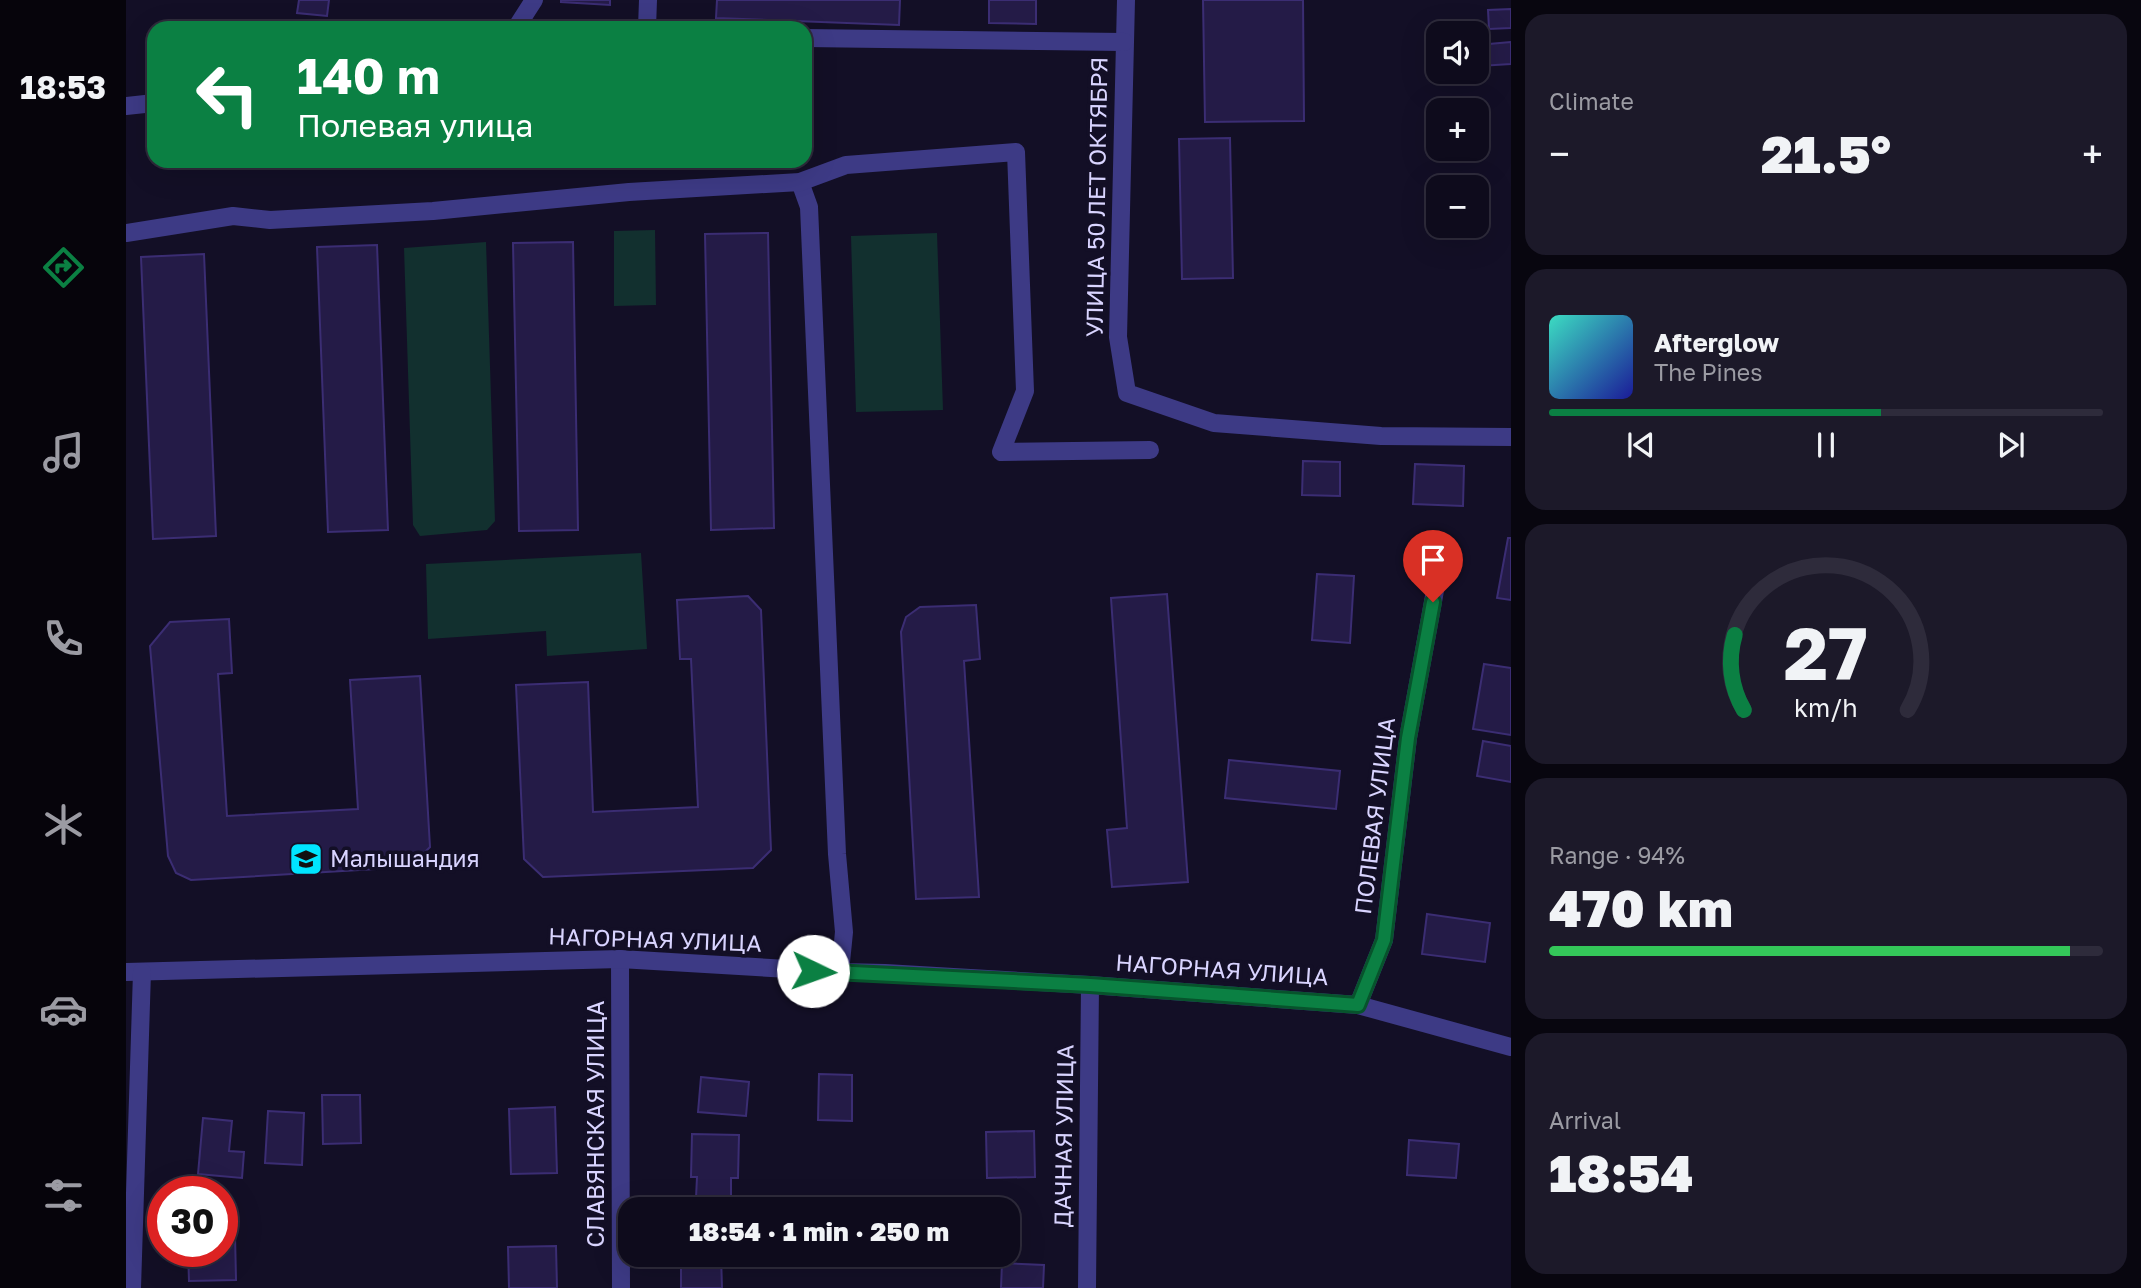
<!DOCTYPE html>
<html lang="en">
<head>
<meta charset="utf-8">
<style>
	body { margin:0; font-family:"Golos Text",sans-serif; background:#1c1929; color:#f1f3f6; height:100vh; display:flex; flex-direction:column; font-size:26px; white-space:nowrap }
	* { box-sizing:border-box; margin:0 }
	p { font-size:23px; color:#9b9ba3 }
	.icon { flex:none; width:38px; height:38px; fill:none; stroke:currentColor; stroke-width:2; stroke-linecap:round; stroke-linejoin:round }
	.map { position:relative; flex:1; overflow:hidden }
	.details { display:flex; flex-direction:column; gap:14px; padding:14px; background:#08060f; width:630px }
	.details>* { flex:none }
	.top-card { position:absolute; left:21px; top:21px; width:665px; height:147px; border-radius:21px; box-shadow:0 7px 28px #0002,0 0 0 2px #2e2b3b; background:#0b8043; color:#fff; overflow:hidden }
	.buttons { position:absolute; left:1300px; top:21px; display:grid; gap:14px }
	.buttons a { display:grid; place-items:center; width:63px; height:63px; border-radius:14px; background:#0e0b1c; box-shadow:0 7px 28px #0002,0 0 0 2px #2e2b3b; font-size:35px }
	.speed { position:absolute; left:21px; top:1176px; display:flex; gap:14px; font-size:35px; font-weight:700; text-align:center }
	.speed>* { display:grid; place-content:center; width:91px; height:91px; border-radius:50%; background:#0e0b1c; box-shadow:0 7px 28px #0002,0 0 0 2px #2e2b3b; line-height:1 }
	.speed .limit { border:10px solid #d22; background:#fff; color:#111 }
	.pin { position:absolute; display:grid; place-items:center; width:60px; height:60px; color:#fff; margin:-72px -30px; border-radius:50% 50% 50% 0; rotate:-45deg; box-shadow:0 0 7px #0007 }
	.pin .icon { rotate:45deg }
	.me { position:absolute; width:77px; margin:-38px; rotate:93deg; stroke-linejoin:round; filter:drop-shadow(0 0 5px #0008) }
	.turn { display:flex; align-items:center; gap:24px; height:147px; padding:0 35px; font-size:32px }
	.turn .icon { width:91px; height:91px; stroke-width:2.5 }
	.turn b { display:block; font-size:49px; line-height:60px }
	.big { font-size:52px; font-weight:800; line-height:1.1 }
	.details .card { flex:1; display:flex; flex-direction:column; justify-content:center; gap:10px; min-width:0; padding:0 24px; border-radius:21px; background:#1c1929 }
	.details .dial { align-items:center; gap:0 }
	.dial svg { height:182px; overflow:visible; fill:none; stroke:#2e2b3b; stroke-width:7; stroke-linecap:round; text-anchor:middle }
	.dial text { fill:#f1f3f6; stroke:none }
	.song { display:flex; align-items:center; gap:21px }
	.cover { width:84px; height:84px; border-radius:10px; background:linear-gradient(135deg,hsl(170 70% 55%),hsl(240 70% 35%)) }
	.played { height:7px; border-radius:4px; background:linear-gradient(90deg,#0b8043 60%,#2e2b3b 60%) }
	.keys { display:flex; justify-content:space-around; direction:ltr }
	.heat { display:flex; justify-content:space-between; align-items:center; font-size:38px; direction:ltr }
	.charge { height:10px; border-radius:5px; background:linear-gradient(90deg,#34c759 94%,#2e2b3b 0) }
	.trip { position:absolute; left:492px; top:1197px; width:402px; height:70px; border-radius:21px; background:#0e0b1c; box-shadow:0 7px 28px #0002,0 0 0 2px #2e2b3b; font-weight:800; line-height:70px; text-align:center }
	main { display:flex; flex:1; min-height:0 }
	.tab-bar { display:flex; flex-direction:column; width:126px; justify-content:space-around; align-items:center; background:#06040b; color:#9b9ba3 }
	.tab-bar .icon { width:49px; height:49px }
	.tab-bar .current { color:#0b8043 }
	.tab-bar b { font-size:32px; color:#f1f3f6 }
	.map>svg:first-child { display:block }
	.green { fill:#12302f }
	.building { fill:#241b47; stroke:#3b2d73; stroke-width:2 }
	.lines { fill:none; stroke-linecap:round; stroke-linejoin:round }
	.minor { stroke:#3d3a85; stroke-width:18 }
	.route-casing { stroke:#07532c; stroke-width:18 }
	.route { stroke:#0b8043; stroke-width:12 }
	.labels { text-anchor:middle; stroke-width:7; stroke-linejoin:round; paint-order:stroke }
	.street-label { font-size:23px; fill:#d9d4ff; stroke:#130f26 }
	.poi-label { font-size:23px; fill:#d9d4ff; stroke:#130f26; text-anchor:start }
</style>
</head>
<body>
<main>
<nav class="tab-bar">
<b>18:53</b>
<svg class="icon current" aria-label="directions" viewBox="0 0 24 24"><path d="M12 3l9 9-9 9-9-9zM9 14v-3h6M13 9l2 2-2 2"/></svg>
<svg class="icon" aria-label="music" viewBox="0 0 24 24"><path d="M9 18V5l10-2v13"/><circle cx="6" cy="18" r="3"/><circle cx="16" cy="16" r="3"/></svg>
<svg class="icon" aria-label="phone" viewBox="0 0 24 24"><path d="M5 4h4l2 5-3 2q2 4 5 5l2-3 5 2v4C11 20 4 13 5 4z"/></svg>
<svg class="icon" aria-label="climate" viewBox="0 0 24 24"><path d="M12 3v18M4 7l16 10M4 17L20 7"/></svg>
<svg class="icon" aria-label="car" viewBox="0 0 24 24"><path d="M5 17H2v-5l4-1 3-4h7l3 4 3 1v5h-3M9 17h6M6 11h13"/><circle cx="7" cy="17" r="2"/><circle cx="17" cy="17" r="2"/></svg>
<svg class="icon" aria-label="filters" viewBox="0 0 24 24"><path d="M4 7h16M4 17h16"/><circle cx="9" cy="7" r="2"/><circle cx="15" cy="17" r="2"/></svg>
</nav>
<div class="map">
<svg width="1385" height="1288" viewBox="0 0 1385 1288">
	<rect width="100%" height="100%" fill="#130f26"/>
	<g class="green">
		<polygon points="529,230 530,305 488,306 488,231"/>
		<polygon points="811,233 817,410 730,412 725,236"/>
		<polygon points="360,242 369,521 361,530 294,536 287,525 278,248"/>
		<polygon points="515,553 521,649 421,656 420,631 302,639 300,564"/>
	</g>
	<g class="building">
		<polygon points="173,0 203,0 201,16 171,13"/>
		<polygon points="435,0 484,0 484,5 435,2"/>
		<polygon points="591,0 774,0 773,25 590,18"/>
		<polygon points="863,0 910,0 910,24 863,23"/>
		<polygon points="1077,0 1177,0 1178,121 1079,122"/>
		<polygon points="1385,9 1385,28 1363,29 1362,10"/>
		<polygon points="1385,42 1385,64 1354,66 1352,45"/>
		<polygon points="1104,138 1107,278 1056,279 1053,139"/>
		<polygon points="642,233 648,528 585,530 579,234"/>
		<polygon points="447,242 452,530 393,531 387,243"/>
		<polygon points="251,245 262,530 202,532 191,247"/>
		<polygon points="78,254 90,536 27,539 15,257"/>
		<polygon points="1177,461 1214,462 1214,496 1176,495"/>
		<polygon points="1289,464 1338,466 1337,506 1287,504"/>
		<polygon points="1382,538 1385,538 1385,600 1371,598"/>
		<polygon points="1191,574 1228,576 1224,643 1186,640"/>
		<polygon points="1041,594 1062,882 986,887 981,830 1001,828 985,598"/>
		<polygon points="622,596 635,610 645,850 627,868 417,877 398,859 390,685 462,682 467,812 572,807 565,659 554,659 551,600"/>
		<polygon points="850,605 854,659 838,661 853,897 790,899 775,632 780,617 794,607"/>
		<polygon points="103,619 106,673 92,674 101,816 232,809 224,680 294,676 304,847 284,867 65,880 50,873 42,856 24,646 44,622"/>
		<polygon points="1358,664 1385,668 1385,735 1347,729"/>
		<polygon points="1357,741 1385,746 1385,782 1351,776"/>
		<polygon points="1103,760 1214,771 1210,809 1099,798"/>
		<polygon points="1301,914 1364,923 1359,962 1296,954"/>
		<polygon points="693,1074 726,1075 726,1121 692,1120"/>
		<polygon points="575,1077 623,1082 620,1116 572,1112"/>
		<polygon points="196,1095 234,1095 235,1143 197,1144"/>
		<polygon points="429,1107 431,1173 385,1174 383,1109"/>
		<polygon points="142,1111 178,1113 176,1165 139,1163"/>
		<polygon points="77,1118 106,1121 103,1151 118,1152 116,1178 72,1174"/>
		<polygon points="908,1131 909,1177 861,1178 860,1132"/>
		<polygon points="566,1134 613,1135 612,1178 605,1178 605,1199 570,1198 571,1177 565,1177"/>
		<polygon points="1283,1140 1333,1144 1330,1178 1281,1175"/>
		<polygon points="96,1234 109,1234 110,1280 63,1281 62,1251 96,1251"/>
		<polygon points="430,1246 431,1288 383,1288 382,1247"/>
		<polygon points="555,1255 595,1255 596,1288 555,1288"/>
		<polygon points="876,1263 918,1265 917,1288 875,1288"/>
	</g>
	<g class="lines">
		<g class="minor">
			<polyline points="1000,0 992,337 1001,393 1088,423 1255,436 1385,437"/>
			<polyline points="390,28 408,0"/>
			<polyline points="521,28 522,0"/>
			<polyline points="679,38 998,42"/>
			<polyline points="0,106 28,103"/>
			<polyline points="674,182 683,207 711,854 718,932 714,972"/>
			<polyline points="0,233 107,216 144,220 307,211 503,192 674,182 720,165 890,152 899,391 875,452 1024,450"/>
			<polyline points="494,959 495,1288"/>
			<polyline points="0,972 494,959 714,972 759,973 964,985 1232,1005 1385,1047"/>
			<polyline points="1232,1005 1258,940 1282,738 1317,547"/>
			<polyline points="6,1288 16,972"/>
			<polyline points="961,1288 964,985"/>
		</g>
	</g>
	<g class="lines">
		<defs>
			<polyline id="route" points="687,971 964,985 1232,1005 1258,940 1282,738 1307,602"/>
		</defs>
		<use href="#route" class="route-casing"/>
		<use href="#route" class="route"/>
	</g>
	<defs>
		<symbol id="school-square" viewBox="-11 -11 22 22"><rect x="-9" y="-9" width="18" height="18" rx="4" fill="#00e5ff" stroke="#130f26"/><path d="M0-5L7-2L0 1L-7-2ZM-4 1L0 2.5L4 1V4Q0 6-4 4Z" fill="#111"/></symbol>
	</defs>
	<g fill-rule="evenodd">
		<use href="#school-square" x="161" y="840" width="38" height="38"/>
	</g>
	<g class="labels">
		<g class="street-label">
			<text transform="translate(971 197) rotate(-89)" y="8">УЛИЦА 50 ЛЕТ ОКТЯБРЯ</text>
			<text transform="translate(1249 816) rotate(-83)" y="8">ПОЛЕВАЯ УЛИЦА</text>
			<text transform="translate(529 940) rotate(2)" y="8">НАГОРНАЯ УЛИЦА</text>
			<text transform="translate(1096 970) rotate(4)" y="8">НАГОРНАЯ УЛИЦА</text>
			<text transform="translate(470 1124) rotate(-90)" y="8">СЛАВЯНСКАЯ УЛИЦА</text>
			<text transform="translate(938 1136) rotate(-89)" y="8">ДАЧНАЯ УЛИЦА</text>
		</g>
		<g class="poi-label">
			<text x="204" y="867">Малышандия</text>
		</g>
	</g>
</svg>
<div class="buttons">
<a><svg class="icon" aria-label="sound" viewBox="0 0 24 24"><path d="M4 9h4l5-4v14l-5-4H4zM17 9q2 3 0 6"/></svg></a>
<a>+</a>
<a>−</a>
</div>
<div class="speed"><div class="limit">30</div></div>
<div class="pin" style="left:1307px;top:602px;background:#d93025"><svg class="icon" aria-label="arrive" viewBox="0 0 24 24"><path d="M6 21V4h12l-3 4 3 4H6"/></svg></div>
<svg class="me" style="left:687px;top:971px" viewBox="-20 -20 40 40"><circle r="19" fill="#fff"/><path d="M0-13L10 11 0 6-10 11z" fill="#0b8043"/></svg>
<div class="trip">18:54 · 1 min · 250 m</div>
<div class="top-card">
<div class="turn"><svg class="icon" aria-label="left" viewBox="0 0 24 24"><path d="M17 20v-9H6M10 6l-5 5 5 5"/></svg><div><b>140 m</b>Полевая улица</div></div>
</div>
</div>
<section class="details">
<div class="card"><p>Climate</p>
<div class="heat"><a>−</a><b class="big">21.5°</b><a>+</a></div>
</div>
<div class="card">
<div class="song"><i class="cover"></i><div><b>Afterglow</b><p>The Pines</p></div></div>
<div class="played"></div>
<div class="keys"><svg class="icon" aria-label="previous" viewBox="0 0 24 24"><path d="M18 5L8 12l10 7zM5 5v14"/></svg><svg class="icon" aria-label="pause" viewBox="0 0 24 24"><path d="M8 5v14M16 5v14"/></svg><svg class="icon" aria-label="next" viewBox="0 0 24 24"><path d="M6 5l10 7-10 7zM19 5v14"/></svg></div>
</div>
<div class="card dial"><svg viewBox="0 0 100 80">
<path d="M14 69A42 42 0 1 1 86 69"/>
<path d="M14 69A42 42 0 0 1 10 36" stroke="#0b8043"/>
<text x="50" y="56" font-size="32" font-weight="700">27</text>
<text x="50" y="72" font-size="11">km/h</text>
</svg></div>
<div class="card"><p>Range · 94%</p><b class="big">470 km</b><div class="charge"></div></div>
<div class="card"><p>Arrival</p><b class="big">18:54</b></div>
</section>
</main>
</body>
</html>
